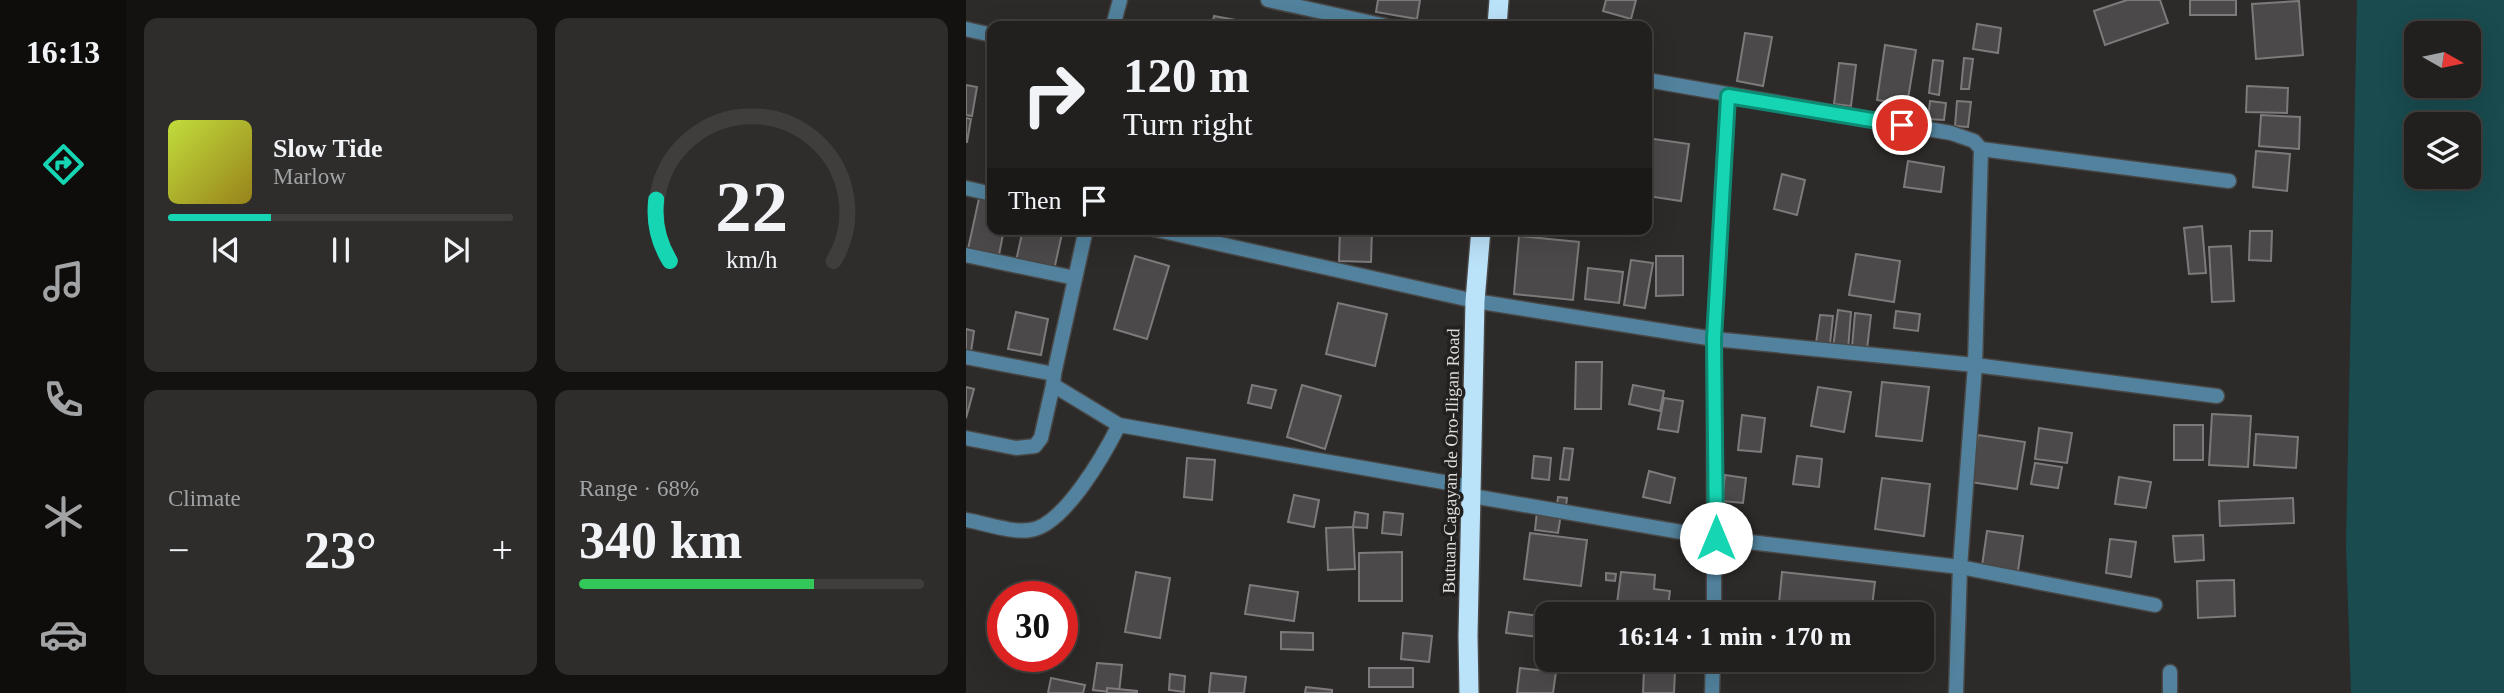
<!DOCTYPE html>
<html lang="en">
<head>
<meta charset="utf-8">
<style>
	body { margin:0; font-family:Georgia,serif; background:#2e2d2c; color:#f1f3f6; height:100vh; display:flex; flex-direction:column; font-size:26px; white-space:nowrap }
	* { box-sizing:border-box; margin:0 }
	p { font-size:23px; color:#a2a3a4 }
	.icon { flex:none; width:38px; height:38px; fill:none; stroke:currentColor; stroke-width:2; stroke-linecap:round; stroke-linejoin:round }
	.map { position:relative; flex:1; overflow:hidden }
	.sheet { display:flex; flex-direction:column; gap:18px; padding:18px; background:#131211; width:840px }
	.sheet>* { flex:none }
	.top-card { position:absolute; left:21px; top:21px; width:665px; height:214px; border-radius:14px; box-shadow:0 7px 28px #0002,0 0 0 2px #3f3e3d; background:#22201f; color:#f1f3f6; overflow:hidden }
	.needle { width:46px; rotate:99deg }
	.tools { position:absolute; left:1438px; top:21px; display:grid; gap:14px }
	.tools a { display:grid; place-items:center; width:77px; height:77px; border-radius:14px; background:#22201f; box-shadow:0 7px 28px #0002,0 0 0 2px #3f3e3d; font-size:35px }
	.speed { position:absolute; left:21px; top:581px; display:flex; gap:14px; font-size:35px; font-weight:700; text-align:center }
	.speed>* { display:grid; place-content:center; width:91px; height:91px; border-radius:50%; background:#22201f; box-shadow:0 7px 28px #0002,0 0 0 2px #3f3e3d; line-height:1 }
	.speed .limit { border:10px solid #d22; background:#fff; color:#111 }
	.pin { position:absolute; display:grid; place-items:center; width:60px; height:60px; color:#fff; margin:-30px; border:4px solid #fff; border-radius:50%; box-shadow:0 2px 7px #0007 }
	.me { position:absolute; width:77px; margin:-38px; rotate:0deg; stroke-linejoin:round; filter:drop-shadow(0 0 5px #0008) }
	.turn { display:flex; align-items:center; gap:24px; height:147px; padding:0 21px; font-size:32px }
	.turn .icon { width:91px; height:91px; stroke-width:2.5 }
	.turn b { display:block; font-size:49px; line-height:60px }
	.then { display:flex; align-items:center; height:66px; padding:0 21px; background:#0003; gap:14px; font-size:26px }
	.big { font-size:52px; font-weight:800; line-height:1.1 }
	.sheet .card { flex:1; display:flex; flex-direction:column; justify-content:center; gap:10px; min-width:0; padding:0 24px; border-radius:14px; background:#2e2d2c }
	.sheet .dial { align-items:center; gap:0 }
	.dial svg { height:182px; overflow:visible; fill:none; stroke:#3f3e3d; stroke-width:7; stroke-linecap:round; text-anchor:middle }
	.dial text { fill:#f1f3f6; stroke:none }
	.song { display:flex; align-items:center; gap:21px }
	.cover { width:84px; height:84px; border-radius:10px; background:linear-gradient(135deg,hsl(70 70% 55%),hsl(50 70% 35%)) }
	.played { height:7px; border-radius:4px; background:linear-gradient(90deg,#16d5b3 30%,#3f3e3d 30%) }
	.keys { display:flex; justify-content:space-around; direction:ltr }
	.heat { display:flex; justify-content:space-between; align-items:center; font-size:38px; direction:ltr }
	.charge { height:10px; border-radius:5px; background:linear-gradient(90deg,#34c759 68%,#3f3e3d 0) }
	.sheet .tiles { flex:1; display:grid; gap:18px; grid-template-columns:repeat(2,1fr) }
	.trip { position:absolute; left:569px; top:602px; width:399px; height:70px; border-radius:14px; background:#22201f; box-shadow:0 7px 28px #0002,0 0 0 2px #3f3e3d; font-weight:800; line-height:70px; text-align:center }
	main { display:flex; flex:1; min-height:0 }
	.tabs { display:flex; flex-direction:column; width:126px; justify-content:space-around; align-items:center; background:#0e0d0c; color:#a2a3a4 }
	.tabs .icon { width:49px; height:49px }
	.tabs .selected { color:#16d5b3 }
	.tabs b { font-size:32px; color:#f1f3f6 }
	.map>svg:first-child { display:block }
	.water { fill:#194b4f; fill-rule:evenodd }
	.building { fill:#4c494a; stroke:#7e7a7b; stroke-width:2 }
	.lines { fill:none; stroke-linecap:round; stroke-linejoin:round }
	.minor-casing { stroke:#494746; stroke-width:17 }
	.trunk-casing { stroke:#494746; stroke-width:22 }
	.minor { stroke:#52829d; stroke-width:14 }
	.trunk { stroke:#bae2f9; stroke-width:19 }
	.route-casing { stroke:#0e8a74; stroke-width:18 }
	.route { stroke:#16d5b3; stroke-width:12 }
	.labels { text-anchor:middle; stroke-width:7; stroke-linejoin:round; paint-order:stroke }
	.street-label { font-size:18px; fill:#dfdddc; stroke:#23211f }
</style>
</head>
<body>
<main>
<nav class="tabs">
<b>16:13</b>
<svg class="icon selected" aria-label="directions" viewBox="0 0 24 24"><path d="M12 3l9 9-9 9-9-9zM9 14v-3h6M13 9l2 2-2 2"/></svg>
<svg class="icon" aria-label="music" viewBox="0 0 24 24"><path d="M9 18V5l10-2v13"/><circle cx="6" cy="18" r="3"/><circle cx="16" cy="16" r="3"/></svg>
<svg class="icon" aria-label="phone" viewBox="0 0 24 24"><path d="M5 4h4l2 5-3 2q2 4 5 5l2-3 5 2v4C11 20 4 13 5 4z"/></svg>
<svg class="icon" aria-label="climate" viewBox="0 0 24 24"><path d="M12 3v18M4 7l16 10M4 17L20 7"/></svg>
<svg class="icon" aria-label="car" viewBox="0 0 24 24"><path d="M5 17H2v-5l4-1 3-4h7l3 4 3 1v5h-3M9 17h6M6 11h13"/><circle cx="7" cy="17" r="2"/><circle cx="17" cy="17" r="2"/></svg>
</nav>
<section class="sheet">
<div class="tiles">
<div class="card">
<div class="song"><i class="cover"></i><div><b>Slow Tide</b><p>Marlow</p></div></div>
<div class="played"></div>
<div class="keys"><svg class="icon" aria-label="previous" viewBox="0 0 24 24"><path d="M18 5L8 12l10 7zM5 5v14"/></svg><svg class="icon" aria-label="pause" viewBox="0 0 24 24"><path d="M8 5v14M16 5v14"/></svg><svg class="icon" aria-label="next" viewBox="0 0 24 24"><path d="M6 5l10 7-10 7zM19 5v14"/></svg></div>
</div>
<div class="card dial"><svg viewBox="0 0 100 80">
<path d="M14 69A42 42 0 1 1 86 69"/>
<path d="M14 69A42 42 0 0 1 8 42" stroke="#16d5b3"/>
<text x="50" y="56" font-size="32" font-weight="700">22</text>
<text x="50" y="72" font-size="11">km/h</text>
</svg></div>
<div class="card"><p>Climate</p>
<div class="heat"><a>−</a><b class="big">23°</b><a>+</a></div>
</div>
<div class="card"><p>Range · 68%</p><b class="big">340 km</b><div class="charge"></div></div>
</div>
</section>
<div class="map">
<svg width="1538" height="693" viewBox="0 0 1538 693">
	<rect width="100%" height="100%" fill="#2d2b29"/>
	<path class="water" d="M1391,0H1538V693H1385L1380,546ZM1451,33H1503V86H1451ZM1451,124H1503V177H1451Z"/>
	<g class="building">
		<polygon points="412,0 454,0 451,19 410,12"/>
		<polygon points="640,0 670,0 665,19 637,11"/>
		<polygon points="1161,0 1194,0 1202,23 1139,45 1128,11"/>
		<rect x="1224" y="0" width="46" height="15"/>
		<polygon points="1333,1 1337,55 1290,59 1286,4"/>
		<polygon points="248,16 281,22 280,26 246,26"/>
		<polygon points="633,22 662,26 632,26"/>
		<polygon points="1011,24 1035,28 1032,53 1007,49"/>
		<polygon points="779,33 806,37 797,86 771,81"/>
		<polygon points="919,45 950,50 941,105 911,100"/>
		<polygon points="998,58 1007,59 1003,89 995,89"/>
		<polygon points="967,60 977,61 973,95 963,93"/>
		<polygon points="873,63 890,65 885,106 868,104"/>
		<polygon points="0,85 11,87 6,116 0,115"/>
		<polygon points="1281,86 1322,88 1321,113 1280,112"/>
		<polygon points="964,101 980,103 978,120 962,119"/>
		<polygon points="991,101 1005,102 1002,127 989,126"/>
		<polygon points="1295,115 1334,117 1333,149 1293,146"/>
		<polygon points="0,118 5,119 1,142 0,142"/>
		<polygon points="681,138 723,144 715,201 681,196"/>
		<polygon points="1290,151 1324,154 1321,191 1287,187"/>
		<polygon points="942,161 978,167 975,192 938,187"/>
		<polygon points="816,174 839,180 831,215 808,209"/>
		<polygon points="14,194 26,197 26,229 38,229 33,255 2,249"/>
		<polygon points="1236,226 1240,273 1223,274 1218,228"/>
		<polygon points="57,229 97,229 88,270 50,261"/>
		<polygon points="374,229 406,229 405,262 373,261"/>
		<polygon points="1284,231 1306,231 1305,261 1283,260"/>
		<polygon points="553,236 613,242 607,300 548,294"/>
		<polygon points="1265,246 1268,301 1246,302 1243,247"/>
		<polygon points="890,254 934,261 928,302 883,295"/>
		<polygon points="169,256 203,266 181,339 148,329"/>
		<polygon points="690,256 717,256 717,295 690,296"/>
		<polygon points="665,260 687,263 679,308 658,305"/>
		<polygon points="622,268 657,272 653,303 619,299"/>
		<polygon points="372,303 421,314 409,366 360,354"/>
		<polygon points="872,310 885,312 882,350 867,348"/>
		<polygon points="930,311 954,314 952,331 928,328"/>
		<polygon points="50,312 82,319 75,355 42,349"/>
		<polygon points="889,313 905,315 901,349 886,347"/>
		<polygon points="854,315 867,316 864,344 850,343"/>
		<polygon points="0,329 8,331 5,352 0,351"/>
		<polygon points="610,362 636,362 635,409 609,409"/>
		<polygon points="916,382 963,387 956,441 910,436"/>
		<polygon points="286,385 310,390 305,408 282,403"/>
		<polygon points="336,385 375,396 359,449 321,437"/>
		<polygon points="667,385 698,391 694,411 663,404"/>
		<polygon points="0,387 8,389 0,418"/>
		<polygon points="852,387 885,392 878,432 845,426"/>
		<polygon points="698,398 717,401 712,432 692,429"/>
		<polygon points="1246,414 1285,416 1282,467 1243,465"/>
		<polygon points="776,415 799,418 795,452 772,450"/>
		<rect x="1208" y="425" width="29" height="35"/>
		<polygon points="1073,428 1106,433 1101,463 1069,459"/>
		<polygon points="1290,434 1332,437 1330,468 1288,465"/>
		<polygon points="1012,435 1059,442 1051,489 1004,482"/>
		<polygon points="598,448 607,449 603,480 594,479"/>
		<polygon points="568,456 585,458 583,480 566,478"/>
		<polygon points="831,456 856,459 853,487 827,484"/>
		<polygon points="221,458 249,460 246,500 218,497"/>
		<polygon points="1069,463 1096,467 1092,488 1065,484"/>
		<polygon points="683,471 709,478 704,503 677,497"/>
		<polygon points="759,475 780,478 777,503 756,501"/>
		<polygon points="1153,477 1185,482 1180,508 1149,504"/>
		<polygon points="916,478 964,484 958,536 909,529"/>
		<polygon points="328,495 353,500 348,527 322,522"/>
		<polygon points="592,497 601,498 600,506 591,505"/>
		<polygon points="1327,498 1328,523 1254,526 1253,501"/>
		<polygon points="571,511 595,514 592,533 569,530"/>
		<polygon points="389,512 402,514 401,528 387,527"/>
		<polygon points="418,512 437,514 435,535 416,533"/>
		<polygon points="387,527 389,569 362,570 360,528"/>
		<polygon points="1021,531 1057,536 1052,571 1016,566"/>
		<polygon points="564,533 621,540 615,586 558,579"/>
		<polygon points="1237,535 1238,560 1209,562 1207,536"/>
		<polygon points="1144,539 1170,542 1165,577 1140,573"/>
		<polygon points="436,552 436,601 393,601 393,553"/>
		<polygon points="170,572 204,578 194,638 159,632"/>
		<polygon points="655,572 689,575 688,589 704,591 701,614 650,611"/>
		<polygon points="816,572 909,582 905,614 812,614"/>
		<polygon points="640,573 650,574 649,581 640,580"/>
		<polygon points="1268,580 1269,616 1232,618 1231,581"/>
		<polygon points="284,585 332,592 328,621 279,614"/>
		<polygon points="543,612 581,617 581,638 540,633"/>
		<polygon points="315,632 347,633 347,650 315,649"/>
		<polygon points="437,633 466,636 463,662 435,659"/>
		<polygon points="131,663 156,665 153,693 127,690"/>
		<rect x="403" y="668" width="44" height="19"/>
		<polygon points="554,668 590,672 587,693 551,693"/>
		<polygon points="678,670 709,671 708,693 677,693"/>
		<polygon points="245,673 280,677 278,693 243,693"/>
		<polygon points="204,674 219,676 218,692 203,690"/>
		<polygon points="85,678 119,685 117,693 82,693"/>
		<polygon points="340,687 366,690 366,693 339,693"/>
		<polygon points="141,688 171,691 171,693 141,693"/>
	</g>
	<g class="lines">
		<defs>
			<g id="minor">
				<polyline points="302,0 420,26"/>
				<polyline points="147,26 154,0"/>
				<polyline points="0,29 26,35"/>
				<polyline points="681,80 985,133 1008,141 1015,149 1009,365 994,567 990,693"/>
				<polyline points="1015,149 1263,181"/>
				<polyline points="0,188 26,194"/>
				<polyline points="187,229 509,301 748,339 1009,365 1251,396"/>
				<polyline points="0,255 109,278"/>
				<polyline points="0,357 88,374 87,385 153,425 506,487"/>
				<polyline points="88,374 120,229"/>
				<polyline points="0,438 50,448 69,446 75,438 87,385"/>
				<polyline points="506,496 750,538 994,567 1189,605"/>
				<path d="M0,520C19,523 45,533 64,530C98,526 139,453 153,425"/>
				<polyline points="748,614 748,339 762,96"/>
				<polyline points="746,693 747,660"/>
				<polyline points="1204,693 1204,672"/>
			</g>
			<g id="trunk">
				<polyline points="531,26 533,0"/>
				<polyline points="503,693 502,636 509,301 515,229"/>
			</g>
		</defs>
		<use href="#minor" class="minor-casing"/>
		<use href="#trunk" class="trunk-casing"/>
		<use href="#minor" class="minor"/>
		<use href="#trunk" class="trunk"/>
	</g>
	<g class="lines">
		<defs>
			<polyline id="route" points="750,538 748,339 762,96 936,125"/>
		</defs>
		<use href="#route" class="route-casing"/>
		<use href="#route" class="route"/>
	</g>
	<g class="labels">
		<g class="street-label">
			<text transform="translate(485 461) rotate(-89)" y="6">Butuan-Cagayan de Oro-Iligan Road</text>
		</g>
	</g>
</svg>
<div class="tools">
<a><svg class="needle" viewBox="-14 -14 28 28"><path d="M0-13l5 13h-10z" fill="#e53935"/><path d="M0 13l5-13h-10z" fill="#a2a3a4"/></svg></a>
<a><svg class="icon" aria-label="layers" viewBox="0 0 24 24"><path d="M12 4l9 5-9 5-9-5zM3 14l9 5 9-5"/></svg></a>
</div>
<div class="speed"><div class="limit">30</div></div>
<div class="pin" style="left:936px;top:125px;background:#d93025"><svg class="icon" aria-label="arrive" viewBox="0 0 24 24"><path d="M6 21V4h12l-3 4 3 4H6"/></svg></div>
<svg class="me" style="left:750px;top:538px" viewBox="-20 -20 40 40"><circle r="19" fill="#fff"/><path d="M0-13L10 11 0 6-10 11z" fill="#16d5b3"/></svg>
<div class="trip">16:14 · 1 min · 170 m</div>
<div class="top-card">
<div class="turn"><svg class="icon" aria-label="right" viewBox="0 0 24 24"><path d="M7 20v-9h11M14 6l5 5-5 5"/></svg><div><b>120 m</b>Turn right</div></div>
<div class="then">Then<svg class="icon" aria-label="arrive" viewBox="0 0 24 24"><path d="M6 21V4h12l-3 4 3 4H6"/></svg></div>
</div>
</div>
</main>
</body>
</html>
